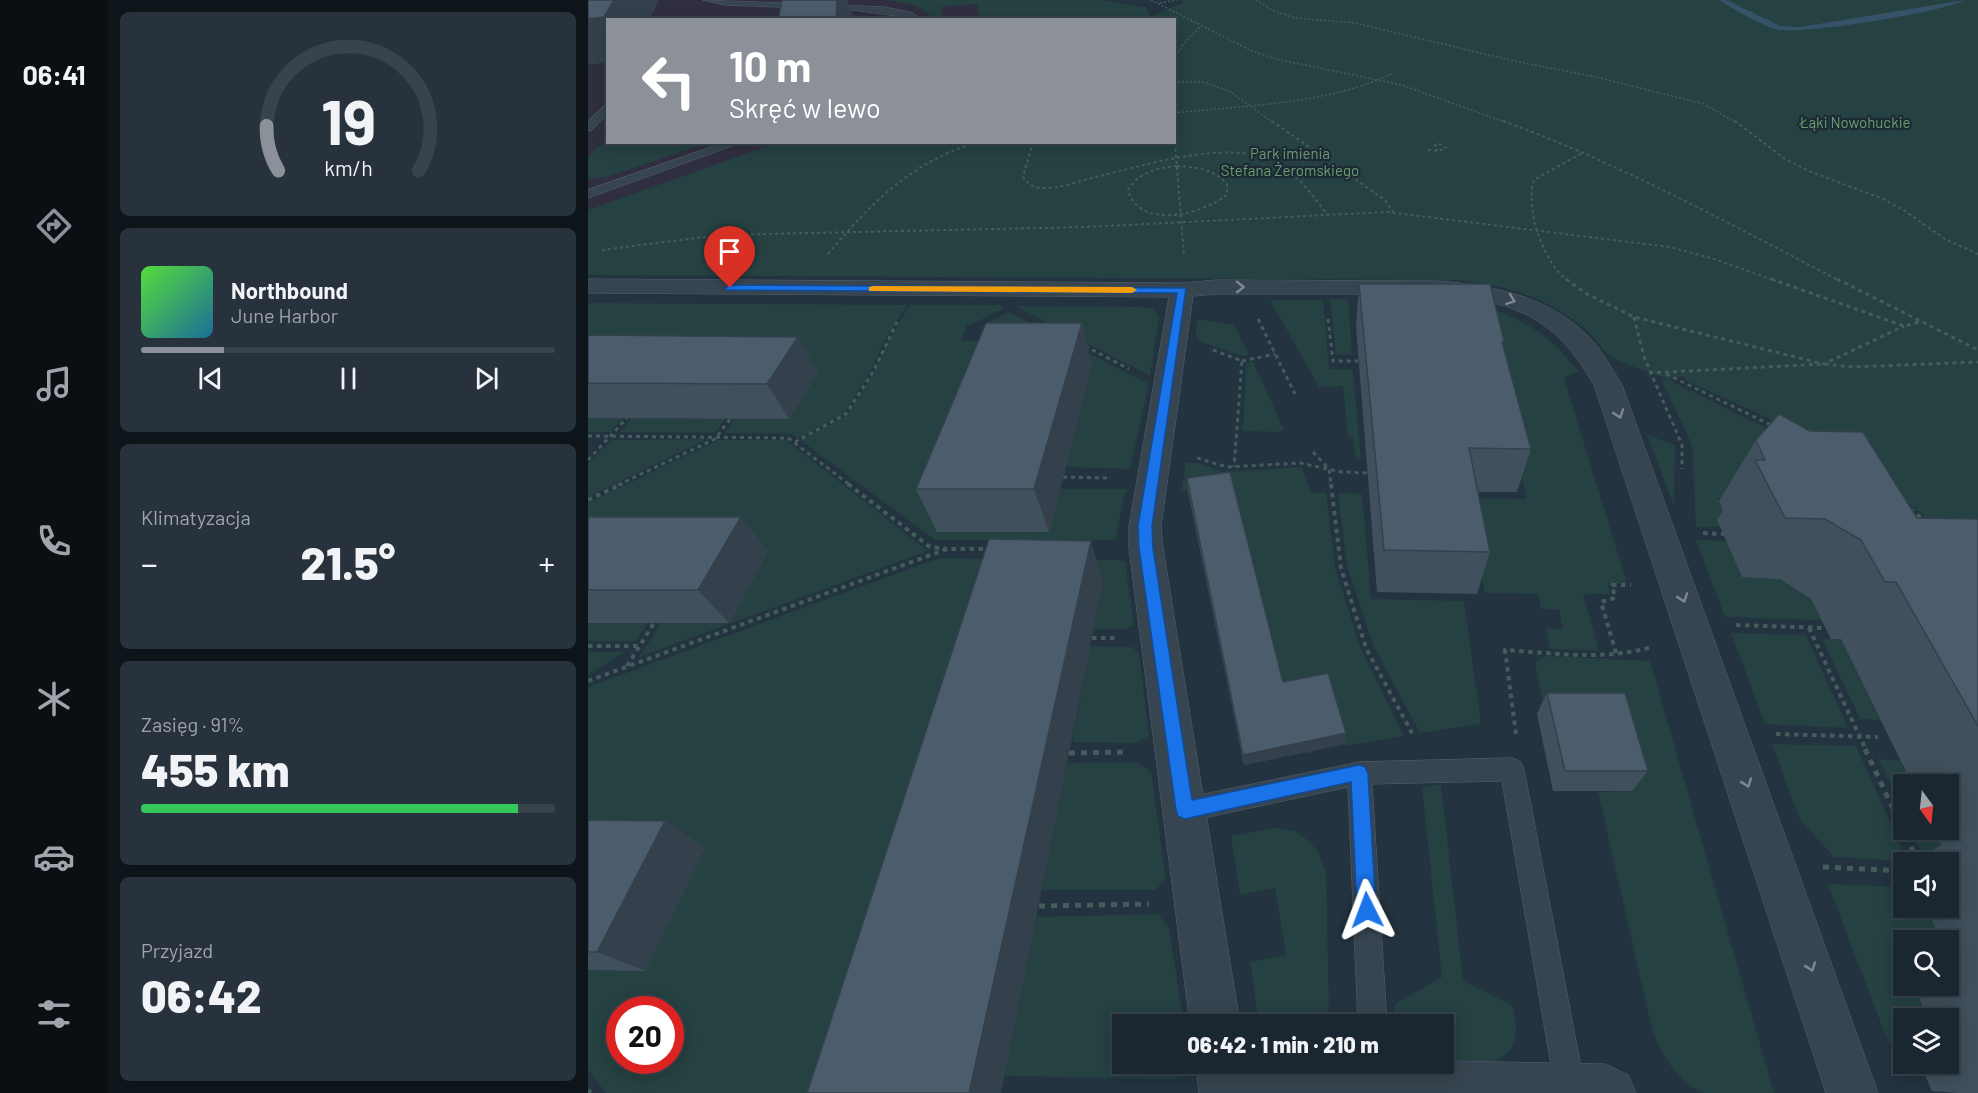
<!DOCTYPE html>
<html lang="pl">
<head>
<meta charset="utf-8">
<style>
	body { margin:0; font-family:Barlow,sans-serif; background:#27323c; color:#f1f3f6; height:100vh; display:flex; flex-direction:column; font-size:22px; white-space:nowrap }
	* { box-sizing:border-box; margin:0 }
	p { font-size:20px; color:#9fa5ab }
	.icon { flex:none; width:33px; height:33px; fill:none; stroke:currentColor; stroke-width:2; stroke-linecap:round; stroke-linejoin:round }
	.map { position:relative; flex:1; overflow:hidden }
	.sheet { display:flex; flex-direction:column; gap:12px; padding:12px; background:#0e151a; width:480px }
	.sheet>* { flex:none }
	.hud { position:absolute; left:18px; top:18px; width:570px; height:126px; border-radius:0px; box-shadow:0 3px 15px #0003,0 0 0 2px #38434c; background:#8c9099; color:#fff; overflow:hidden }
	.needle { width:39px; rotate:165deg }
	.tools { position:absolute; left:1305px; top:774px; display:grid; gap:12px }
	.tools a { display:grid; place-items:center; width:66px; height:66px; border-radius:0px; background:#1a2630; box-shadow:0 3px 15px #0003,0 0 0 2px #38434c; font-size:30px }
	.speed { position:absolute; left:18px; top:996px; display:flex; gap:12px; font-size:30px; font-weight:700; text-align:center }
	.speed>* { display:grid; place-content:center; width:78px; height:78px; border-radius:50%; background:#1a2630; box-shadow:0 3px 15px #0003,0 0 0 2px #38434c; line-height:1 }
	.speed .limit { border:9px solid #d22; background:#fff; color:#111 }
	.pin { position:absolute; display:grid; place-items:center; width:51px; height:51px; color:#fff; margin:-62px -26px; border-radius:50% 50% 50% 0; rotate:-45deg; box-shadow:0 0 6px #0007 }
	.pin .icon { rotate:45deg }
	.me { position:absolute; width:66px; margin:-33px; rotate:357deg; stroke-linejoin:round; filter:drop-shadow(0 0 4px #0008) }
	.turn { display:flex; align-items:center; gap:21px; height:126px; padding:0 24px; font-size:27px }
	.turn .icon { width:78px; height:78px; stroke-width:2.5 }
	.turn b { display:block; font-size:42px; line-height:51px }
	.big { font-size:45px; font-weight:800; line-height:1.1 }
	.sheet .tile { flex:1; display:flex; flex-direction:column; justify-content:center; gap:9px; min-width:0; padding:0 21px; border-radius:9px; background:#27323c }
	.sheet .dial { align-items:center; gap:0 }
	.dial svg { height:156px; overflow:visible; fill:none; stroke:#38434c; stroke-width:7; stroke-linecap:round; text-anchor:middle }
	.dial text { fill:#f1f3f6; stroke:none }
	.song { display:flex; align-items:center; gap:18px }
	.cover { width:72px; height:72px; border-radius:9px; background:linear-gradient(135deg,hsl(110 70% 55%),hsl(200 70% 35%)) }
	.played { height:6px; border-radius:3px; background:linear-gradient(90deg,#8c9099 20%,#38434c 20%) }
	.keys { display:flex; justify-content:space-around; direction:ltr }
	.heat { display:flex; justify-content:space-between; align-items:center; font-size:33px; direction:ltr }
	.charge { height:9px; border-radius:4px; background:linear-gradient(90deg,#34c759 91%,#38434c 0) }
	.trip { position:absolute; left:524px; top:1014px; width:342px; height:60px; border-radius:0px; background:#1a2630; box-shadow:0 3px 15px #0003,0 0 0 2px #38434c; font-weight:800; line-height:60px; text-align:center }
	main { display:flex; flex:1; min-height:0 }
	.menu { display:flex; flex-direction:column; width:108px; justify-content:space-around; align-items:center; background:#0a0f13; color:#9fa5ab }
	.menu .icon { width:42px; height:42px }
	.menu .current { color:#8c9099 }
	.menu b { font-size:27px; color:#f1f3f6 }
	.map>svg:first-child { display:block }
	.medical { fill:#302f41 }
	.green { fill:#254141; fill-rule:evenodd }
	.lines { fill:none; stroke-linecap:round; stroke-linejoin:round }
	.stream { fill:#355268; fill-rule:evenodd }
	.lane-casing { stroke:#55626e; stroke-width:1 }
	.street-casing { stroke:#55626e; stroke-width:1 }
	.path-far4 { stroke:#435d5d; stroke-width:1.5; stroke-dasharray:2 2; stroke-linecap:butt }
	.path-far3 { stroke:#435d5d; stroke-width:2; stroke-dasharray:3 3; stroke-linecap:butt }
	.path-far2 { stroke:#435d5d; stroke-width:3; stroke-dasharray:4 4; stroke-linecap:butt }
	.path-far1 { stroke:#435d5d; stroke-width:4; stroke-dasharray:4.5 4.5; stroke-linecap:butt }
	.path { stroke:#435d5d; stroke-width:5; stroke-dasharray:6 6; stroke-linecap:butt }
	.lane { fill:#374550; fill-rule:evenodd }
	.street { fill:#374550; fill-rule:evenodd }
	.wall { fill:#40505d }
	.shaded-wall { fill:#34414c }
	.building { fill:#4b5d6c; stroke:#34414c; stroke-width:1.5 }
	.oneway { stroke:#7b8894 }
	.route { fill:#1a73e8; stroke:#114b97; stroke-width:1.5 }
	.slow { fill:#f59e0b }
	.labels { text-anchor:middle; stroke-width:4.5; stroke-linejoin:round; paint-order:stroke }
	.far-park-label { font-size:15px; fill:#699e6e; stroke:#1c2a35 }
</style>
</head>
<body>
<main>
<nav class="menu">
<b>06:41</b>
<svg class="icon current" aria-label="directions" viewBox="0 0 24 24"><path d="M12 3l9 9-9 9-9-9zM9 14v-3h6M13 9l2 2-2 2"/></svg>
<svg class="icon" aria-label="music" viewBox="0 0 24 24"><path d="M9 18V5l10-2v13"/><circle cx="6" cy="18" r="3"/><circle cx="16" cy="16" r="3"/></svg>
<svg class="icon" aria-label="phone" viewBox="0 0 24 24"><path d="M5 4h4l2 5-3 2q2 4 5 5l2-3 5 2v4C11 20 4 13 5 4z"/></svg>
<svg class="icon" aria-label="climate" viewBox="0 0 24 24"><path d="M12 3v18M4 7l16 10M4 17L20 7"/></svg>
<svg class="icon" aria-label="car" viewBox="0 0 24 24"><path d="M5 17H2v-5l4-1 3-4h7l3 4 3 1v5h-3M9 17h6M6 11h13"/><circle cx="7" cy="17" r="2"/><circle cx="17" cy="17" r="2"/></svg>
<svg class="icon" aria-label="filters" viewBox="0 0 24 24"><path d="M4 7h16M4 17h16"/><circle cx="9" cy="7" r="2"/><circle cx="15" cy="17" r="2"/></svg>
</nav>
<section class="sheet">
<div class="tile dial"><svg viewBox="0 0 100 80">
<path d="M14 69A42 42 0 1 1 86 69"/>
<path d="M14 69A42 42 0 0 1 8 46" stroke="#8c9099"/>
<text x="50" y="56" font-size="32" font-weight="700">19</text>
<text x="50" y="72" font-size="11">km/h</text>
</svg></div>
<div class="tile">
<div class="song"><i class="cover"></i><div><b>Northbound</b><p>June Harbor</p></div></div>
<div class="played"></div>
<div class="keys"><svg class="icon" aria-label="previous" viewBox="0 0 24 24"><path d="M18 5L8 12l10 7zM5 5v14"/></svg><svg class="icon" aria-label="pause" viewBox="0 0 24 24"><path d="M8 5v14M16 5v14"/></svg><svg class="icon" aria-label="next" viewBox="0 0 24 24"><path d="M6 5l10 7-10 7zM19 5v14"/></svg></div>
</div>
<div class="tile"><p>Klimatyzacja</p>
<div class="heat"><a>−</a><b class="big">21.5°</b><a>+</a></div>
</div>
<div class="tile"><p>Zasięg · 91%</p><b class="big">455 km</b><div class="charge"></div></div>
<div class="tile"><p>Przyjazd</p><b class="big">06:42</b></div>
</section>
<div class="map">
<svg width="1390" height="1093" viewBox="0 0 1390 1093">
	<rect width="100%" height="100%" fill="#233340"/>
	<polygon class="medical" points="0,0 514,0 552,19 20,20 20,142 239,143 0,237"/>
	<g class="green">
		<path d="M298,0H514L557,7L561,11V17L597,2L592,0H1390V561C1339,518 1289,474 1230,443C1187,420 1141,401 1097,380L1096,376L1081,380L1221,449L1314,509L1134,498H1130L1139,521L1132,527H1108L1104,445L1074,381L1079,379C1064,373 1031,363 1020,354C1012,347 1007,337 998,330C961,298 912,282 863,280L0,275V210L188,143L586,142V20L391,19L389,4L353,7L355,19H344C334,3 315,3 298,0Z"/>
		<polygon points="45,142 119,142 119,143 19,177 0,179 0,158 10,146"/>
		<polygon points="742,299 760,299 764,355 748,355"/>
		<polygon points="682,300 735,300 741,369 765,370 773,460 768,460 765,437 760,437 755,386 731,387"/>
		<polygon points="0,303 319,305 294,345 283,370 256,414 210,439 204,434 136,433 146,419 0,370"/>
		<polygon points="322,305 412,305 416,308 385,324 379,325 373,341 405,340 409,324 397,324 421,312 561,384 542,469 478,467 504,367 350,531 461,532 472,489 538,489 527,540 347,540 212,440 259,415 287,370 298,344"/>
		<polygon points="427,306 555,307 565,309 571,318 562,376"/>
		<path d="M905,309C945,325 963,337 990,371L976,378L1039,583H1020L1022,594H995L1011,651L962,649L958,628L975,629L971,610L953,609L950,594L897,593L879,498L939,499L910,390Z"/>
		<polygon points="609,319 646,325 661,355 654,356 611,341 608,337"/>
		<polygon points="665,362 696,429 692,432 655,431 658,363"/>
		<polygon points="0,418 35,418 23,432 0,432"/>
		<polygon points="44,418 137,419 127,433 32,432"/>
		<polygon points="1059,435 1087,445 1086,506"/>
		<polygon points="120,439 0,497 0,463 24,440"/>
		<polygon points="130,440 198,440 340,551 51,657 73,623 0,551 0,503"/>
		<polygon points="598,463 611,463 635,472 714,467 723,493 738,493 747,568 773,649 816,736 757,746 739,685 707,691 723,753 710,753 643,485 593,491"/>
		<polygon points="750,493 774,494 783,599 876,601 893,724 832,733 785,645 759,566"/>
		<polygon points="1108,540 1138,541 1223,599 1233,620 1137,617"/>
		<path d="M351,558L530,560L537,562L546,624L538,629H506L515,584L268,1093H18L0,1070V687ZM32,1010H82V1060H32Z"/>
		<polygon points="0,623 60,623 48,641 0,641"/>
		<polygon points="1143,633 1218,635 1260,728 1177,724"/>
		<polygon points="1234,639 1253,639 1292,720 1272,719"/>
		<polygon points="502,646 544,647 551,653 561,736 548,743 484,742"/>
		<polygon points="0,652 36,652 0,675"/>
		<path d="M959,656L1062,661L1186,1093C1171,1093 1128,1093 1116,1093C1091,1085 1072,1052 1064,1029L1010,792L1044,791L949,714L954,699L947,662Z"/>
		<polygon points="1184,744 1268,746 1320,861 1246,857 1212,820"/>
		<polygon points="1291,759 1312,761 1324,784 1316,784 1315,812"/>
		<polygon points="548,762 563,772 578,880 567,890 453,890 479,763"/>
		<path d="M853,784L875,981L925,1006C926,1015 929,1026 928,1034C925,1069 874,1068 849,1064H855V1024H809L806,1005L854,977L834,787Z"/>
		<polygon points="688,828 706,831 717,838 728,849 735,863 738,873 741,1008 734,1024 684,1024 670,1018 662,962 698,955 687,888 652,895 643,836"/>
		<polygon points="1323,830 1346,830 1356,850 1345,850 1348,857 1335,855"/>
		<polygon points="1240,884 1315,887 1316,908 1360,908 1361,890 1363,890 1375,916 1354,940 1316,940 1315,948 1311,948 1315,960 1316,986 1326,986 1340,1018 1316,1018 1315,1044 1300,1042"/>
		<polygon points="570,914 581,928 596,1024 534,1024 534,1064 598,1064 588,1079 416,1076 448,917"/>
	</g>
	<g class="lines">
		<path class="stream" d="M1131,0H1139L1192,26L1212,27L1377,0C1355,12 1219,34 1192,30C1181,29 1140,7 1131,0Z"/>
		<defs>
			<g id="lane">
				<polygon points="115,0 296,7 322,12 336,20 266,10 138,5"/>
				<polygon points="20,103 20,113 4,130 0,131 0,121"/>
				<polygon points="138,142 155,142 0,198 0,190"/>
				<polygon points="924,758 932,761 936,769 997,1088 995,1093 969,1093 967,1088 914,781 784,784 799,1024 770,1024 760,787 597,822 588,819 585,810 588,801 597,798 771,762"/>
			</g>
			<g id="street">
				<path d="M0,279L594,283L629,280L851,281C910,286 969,298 1009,346C1018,358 1026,372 1034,385L1290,1093H1238L1006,385C989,356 969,329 937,314C886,290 826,294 771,294C724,294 676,294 629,294L605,296L573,526L575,548L652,1024H602L541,548V526L581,297L0,293Z"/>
				<polygon points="855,1061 1017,1064 1040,1075 1048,1093 611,1093 608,1064 658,1064 659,1066 688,1064 855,1064"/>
			</g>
		</defs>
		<use href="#lane" class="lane-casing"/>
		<use href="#street" class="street-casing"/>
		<g class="path-far4">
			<polyline points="563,0 664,51 688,59 814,85 919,123"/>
			<polyline points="668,0 686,11 707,18 767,23 926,61 1008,77 1116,104 1149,123"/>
			<polyline points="572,3 589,0"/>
			<polyline points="586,60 595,44 613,26"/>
			<polyline points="586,82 616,82 641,91 686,123"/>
			<path d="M586,113C661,105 737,105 806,73"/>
		</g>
		<g class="path-far3">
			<polyline points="684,121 797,200 805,212"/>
			<path d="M915,121C1031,163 1142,224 1252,281"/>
			<polyline points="1147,121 1197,159 1221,171 1295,199 1317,211 1357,239 1390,254"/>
			<polyline points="586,131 596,256"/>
			<path d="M445,142L435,177C440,184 445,188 454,188C472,189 490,181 508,177C558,165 635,140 685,160C708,170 724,196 740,215"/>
			<polyline points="840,150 851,151 858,148 852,144 847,145 850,150"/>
			<path d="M589,166C608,167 626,169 639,184V195C614,214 552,231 540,190C551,172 569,168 589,166Z"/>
			<polyline points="14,250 132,235 498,227 799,212 1082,247 1126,259 1188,281"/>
			<path d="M240,254C284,202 323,162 390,142"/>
			<path d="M980,281C955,262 937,210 946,180L994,153"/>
		</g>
		<g class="path-far2">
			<polyline points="978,279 997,293 1046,317 1236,364 1316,326"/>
			<polyline points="1183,279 1316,326 1331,322"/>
			<polyline points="1249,279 1390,350"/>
			<polyline points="1046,317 1056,357 1094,445 1094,469"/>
			<polyline points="670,319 707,394"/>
			<polyline points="740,319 745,361 770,361"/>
			<polyline points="497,346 541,369"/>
			<polyline points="625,350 654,361 646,467"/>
			<polyline points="654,361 687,354"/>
			<polyline points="1061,373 1236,364 1265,367 1390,362"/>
			<polyline points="1078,374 1185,426"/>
			<polyline points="0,436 200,438 262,485"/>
			<polyline points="207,442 258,414 286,370 309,322"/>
			<polyline points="725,452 741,469 743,485"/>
			<polyline points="609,458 639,467 712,463 754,472 780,473"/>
			<polyline points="0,460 39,418"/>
			<polyline points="475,477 523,478"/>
			<polyline points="30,485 127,439 142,419"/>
		</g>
		<g class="path-far1">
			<polyline points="260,484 342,547 358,549"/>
			<polyline points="743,484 753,568 778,648 825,735"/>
			<polyline points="0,500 34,484"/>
			<polyline points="1322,509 1334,519"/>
			<polyline points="1115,533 1136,534"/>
			<polyline points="1148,625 1237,628"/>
			<polyline points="1221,628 1278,750"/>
			<polyline points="504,638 527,638"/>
			<polyline points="0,646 51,646"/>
			<polyline points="1028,653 1013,602 1027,598 1024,585 1043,585"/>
			<polyline points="39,666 66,623"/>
			<polyline points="0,681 359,549 402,549"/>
			<path d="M928,734L917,650C966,653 1016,661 1064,647"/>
			<polyline points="1188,734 1290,737"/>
		</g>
		<g class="path">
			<polyline points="1277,749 1330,862"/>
			<polyline points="481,753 541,752"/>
			<polyline points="1235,867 1316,871"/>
			<polyline points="451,906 561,904"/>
			<polyline points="1307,1064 1334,1066"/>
			<polyline points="0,1090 2,1093"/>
		</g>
		<use href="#lane" class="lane"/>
		<use href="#street" class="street"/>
	</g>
	<g class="wall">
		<polygon points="771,284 915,345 943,449 929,492 890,492 902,552 889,594 789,592 768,327"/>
		<polygon points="0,335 230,372 201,419 0,418"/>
		<polygon points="504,366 461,532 349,532 328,489"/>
		<polygon points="1168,440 1329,518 1390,519 1390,1093 1370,1093 1344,1091 1332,1064 1360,1064 1360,1018 1340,1018 1326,986 1360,986 1360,940 1328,940 1349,931 1341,914 1355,908 1360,908 1360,905 1368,902 1360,885 1360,862 1350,862 1345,850 1353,845 1346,830 1360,830 1360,784 1324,784 1253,639 1243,639 1223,599 1192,579 1154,577 1129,520 1135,511 1131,501"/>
		<polygon points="599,478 695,682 757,744 656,765 600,491"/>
		<polygon points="0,517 153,517 180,551 141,623 0,623"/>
		<polygon points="959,693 1060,771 1044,791 965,791 949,714"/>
		<polygon points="0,820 117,847 57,971 0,970"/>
		<polygon points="1316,946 1316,960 1311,948"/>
	</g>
	<g class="shaded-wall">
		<polygon points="26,0 71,0 61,20 20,20 20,62 0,65 0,19"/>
		<polygon points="249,0 259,0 265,16 265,20 248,20"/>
		<polygon points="494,323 504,366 461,532 446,489"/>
		<polygon points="210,337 230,372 201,419 179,384"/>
		<polygon points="153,517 180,551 141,623 110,590"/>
		<polygon points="503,541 515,583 413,1093 381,1093"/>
		<polygon points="758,733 757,744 656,765 655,755"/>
		<polygon points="77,821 117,847 57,971 9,952"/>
	</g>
	<g class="building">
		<polygon points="0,0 26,0 16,17 0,19"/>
		<polygon points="194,0 249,0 248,20 190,20"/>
		<polygon points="771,284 902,284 916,341 914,342 943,449 881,448 902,552 796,550"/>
		<polygon points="398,323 494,323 446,489 328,489"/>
		<polygon points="0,335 210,337 179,384 0,383"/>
		<polygon points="1191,414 1222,431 1275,432 1329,518 1390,519 1390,726 1308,582 1297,582 1273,540 1237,519 1197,518 1167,460 1177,460 1168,440"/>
		<polygon points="642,472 695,682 740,673 758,733 655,755 599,478"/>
		<polygon points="0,517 153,517 110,590 0,590"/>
		<polygon points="401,539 503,541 381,1093 219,1093"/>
		<polygon points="959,693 1037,693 1060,771 977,771"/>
		<polygon points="0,820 77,821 9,952 0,952"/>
	</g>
	<defs><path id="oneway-chevron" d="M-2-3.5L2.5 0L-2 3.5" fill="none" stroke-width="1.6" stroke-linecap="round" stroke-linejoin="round" transform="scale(1.5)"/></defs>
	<g class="oneway">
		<use href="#oneway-chevron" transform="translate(652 287)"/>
		<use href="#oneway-chevron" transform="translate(923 300) rotate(20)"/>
		<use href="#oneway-chevron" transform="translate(1031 414) rotate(71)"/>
		<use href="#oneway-chevron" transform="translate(1095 598) rotate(71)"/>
		<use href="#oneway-chevron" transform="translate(1159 783) rotate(71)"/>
		<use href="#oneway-chevron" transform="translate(1223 967) rotate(71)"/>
	</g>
	<polygon class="route" points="142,285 598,288 564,526 565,548 604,800 771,765 777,767 780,773 788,910 785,917 779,919 772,917 769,910 763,782 597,819 590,816 588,810 551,548 550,526 589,293 139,290 137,288"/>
	<polygon class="slow" points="285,286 544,287 549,290 544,293 281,291 281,287"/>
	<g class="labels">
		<g class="far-park-label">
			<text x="1267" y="128">Łąki Nowohuckie</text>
			<text x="702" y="159">Park imienia<tspan x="702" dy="17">Stefana Żeromskiego</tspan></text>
		</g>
	</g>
</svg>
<div class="tools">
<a><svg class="needle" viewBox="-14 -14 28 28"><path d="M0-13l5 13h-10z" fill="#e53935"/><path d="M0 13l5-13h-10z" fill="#9fa5ab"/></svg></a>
<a><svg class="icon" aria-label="sound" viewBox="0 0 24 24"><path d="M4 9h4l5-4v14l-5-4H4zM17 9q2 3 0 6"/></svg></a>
<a><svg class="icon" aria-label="search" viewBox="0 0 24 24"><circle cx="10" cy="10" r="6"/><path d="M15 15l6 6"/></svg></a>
<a><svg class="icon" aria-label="layers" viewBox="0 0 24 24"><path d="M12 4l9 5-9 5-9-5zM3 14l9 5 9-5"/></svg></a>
</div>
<div class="speed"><div class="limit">20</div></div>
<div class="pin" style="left:142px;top:288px;background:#d93025"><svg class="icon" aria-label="arrive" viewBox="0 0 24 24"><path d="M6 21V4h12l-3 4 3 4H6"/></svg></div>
<svg class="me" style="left:779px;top:910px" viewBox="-20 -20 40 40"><path d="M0-17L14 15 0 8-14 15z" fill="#1a73e8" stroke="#fff" stroke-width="4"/></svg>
<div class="trip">06:42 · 1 min · 210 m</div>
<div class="hud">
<div class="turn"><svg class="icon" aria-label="left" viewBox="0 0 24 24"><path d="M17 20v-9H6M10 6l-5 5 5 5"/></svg><div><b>10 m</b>Skręć w lewo</div></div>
</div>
</div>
</main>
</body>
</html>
